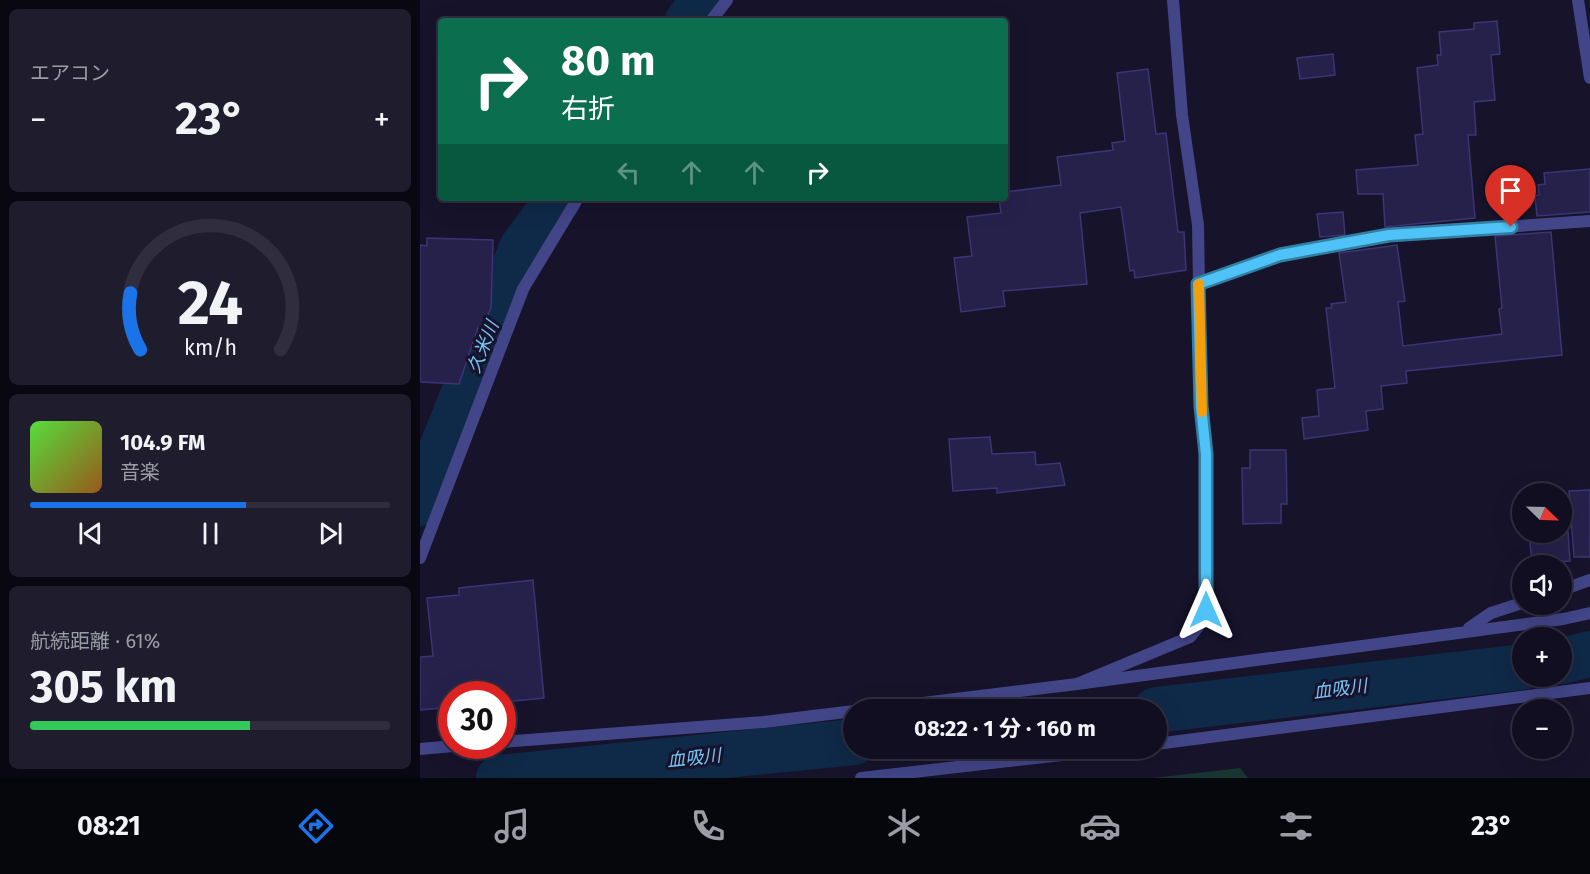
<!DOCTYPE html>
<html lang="ja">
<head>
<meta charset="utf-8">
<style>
	body { margin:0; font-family:"Fira Sans","Noto Sans JP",sans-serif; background:#1e1c2d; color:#f1f3f6; height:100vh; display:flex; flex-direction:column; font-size:22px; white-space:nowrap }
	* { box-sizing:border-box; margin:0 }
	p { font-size:20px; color:#9c9ca5 }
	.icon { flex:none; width:33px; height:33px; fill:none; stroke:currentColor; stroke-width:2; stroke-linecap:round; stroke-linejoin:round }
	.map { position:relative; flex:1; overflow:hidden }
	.drawer { display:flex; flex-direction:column; gap:9px; padding:9px; background:#090812; width:420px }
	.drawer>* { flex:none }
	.guide { position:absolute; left:18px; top:18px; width:570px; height:183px; border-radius:6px; box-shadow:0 6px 24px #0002,0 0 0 2px #302e3e; background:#0b6e4f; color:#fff; overflow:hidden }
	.needle { width:39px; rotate:113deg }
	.tools { position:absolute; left:1092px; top:483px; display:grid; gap:12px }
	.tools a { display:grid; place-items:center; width:60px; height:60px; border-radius:50%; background:#100e20; box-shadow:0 6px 24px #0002,0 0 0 2px #302e3e; font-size:30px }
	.speed { position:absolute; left:18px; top:681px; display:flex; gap:12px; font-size:30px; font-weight:700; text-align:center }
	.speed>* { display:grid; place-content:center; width:78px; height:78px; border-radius:50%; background:#100e20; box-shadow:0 6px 24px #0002,0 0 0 2px #302e3e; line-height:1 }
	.speed .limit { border:9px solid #d22; background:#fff; color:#111 }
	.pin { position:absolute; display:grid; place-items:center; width:51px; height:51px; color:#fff; margin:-62px -26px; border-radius:50% 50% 50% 0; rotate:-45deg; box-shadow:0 0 6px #0007 }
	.pin .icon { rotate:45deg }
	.me { position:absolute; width:66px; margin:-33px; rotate:0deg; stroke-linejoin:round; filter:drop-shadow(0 0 4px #0008) }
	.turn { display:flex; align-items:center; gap:21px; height:126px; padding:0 24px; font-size:27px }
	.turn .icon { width:78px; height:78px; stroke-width:2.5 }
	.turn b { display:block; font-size:42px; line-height:51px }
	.lanes { display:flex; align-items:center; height:57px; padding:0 24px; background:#0003; justify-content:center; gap:30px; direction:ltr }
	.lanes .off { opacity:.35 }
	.big { font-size:45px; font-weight:700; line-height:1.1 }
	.drawer .widget { flex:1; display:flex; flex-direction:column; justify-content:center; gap:9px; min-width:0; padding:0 21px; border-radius:9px; background:#1e1c2d }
	.drawer .dial { align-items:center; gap:0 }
	.dial svg { height:156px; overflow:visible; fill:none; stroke:#302e3e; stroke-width:7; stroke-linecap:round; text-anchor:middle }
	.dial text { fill:#f1f3f6; stroke:none }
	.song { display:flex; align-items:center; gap:18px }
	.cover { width:72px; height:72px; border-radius:9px; background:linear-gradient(135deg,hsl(110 70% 55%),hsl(30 70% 35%)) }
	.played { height:6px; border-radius:3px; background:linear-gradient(90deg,#1a73e8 60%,#302e3e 60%) }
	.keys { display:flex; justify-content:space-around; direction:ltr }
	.heat { display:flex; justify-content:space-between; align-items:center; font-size:33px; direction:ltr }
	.charge { height:9px; border-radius:4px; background:linear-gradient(90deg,#34c759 61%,#302e3e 0) }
	.trip { position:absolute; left:423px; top:699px; width:324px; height:60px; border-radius:30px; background:#100e20; box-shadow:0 6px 24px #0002,0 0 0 2px #302e3e; font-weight:700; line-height:60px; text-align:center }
	.tabs { display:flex; height:96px; justify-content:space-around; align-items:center; background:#06060d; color:#9c9ca5 }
	.tabs .icon { width:42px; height:42px }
	.tabs .selected { color:#1a73e8 }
	.tabs b { font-size:27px; color:#f1f3f6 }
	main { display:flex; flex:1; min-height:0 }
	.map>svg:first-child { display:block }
	.green { fill:#173531 }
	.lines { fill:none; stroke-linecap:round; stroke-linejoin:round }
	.river { stroke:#0f2948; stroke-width:46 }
	.building { fill:#26214b; stroke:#3c3475; stroke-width:1.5 }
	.minor { stroke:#424587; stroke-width:12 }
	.route-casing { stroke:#337fa1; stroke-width:15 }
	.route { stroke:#4fc3f7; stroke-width:10 }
	.slow { stroke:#f59e0b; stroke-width:10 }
	.labels { text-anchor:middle; stroke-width:6; stroke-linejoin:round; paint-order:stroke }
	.water-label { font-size:18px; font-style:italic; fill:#75c5f6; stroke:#16132b }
</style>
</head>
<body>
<main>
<section class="drawer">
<div class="widget"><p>エアコン</p>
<div class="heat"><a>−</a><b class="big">23°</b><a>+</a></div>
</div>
<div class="widget dial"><svg viewBox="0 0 100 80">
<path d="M14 69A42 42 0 1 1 86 69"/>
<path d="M14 69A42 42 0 0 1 9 40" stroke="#1a73e8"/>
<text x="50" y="56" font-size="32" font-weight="700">24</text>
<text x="50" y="72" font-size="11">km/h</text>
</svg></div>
<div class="widget">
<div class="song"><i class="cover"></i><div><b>104.9 FM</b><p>音楽</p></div></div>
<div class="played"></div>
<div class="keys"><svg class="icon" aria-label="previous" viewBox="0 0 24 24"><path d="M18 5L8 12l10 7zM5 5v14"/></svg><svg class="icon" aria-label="pause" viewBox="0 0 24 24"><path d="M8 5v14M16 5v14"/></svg><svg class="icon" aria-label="next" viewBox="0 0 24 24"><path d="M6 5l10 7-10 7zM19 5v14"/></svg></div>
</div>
<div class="widget"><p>航続距離 · 61%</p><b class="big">305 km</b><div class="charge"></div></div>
</section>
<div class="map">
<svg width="1170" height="778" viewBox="0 0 1170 778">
	<rect width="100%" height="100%" fill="#16132b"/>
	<polygon class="green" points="820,768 828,778 733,778"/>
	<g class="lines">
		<g class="river">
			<polyline points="268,21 284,0"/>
			<polyline points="0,503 102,248 139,198"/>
			<polyline points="1142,661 1170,654"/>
			<polyline points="736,710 1102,667"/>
			<polyline points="79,778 434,742"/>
		</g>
	</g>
	<g class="building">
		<polygon points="1077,21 1080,54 1071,55 1075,100 1054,102 1056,135 1048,135 1055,218 965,227 963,194 938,194 936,170 998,165 995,135 1003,134 997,68 1018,65 1017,55 1021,55 1019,32 1054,29 1054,23"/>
		<polygon points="913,54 915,75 880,79 877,58"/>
		<polygon points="728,69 736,134 746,133 758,232 764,232 766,270 715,278 714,270 710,271 701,207 660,213 667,284 583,291 585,306 541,312 534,258 552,256 547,217 581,213 579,198 585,198 585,192 641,185 637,157 693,150 692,143 705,141 697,73"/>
		<polygon points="1170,169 1170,212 1117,216 1115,196 1119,195 1118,185 1125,184 1124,173"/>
		<polygon points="923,212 925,235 900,237 897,214"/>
		<polygon points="1131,232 1142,355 986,371 987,383 961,386 963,409 946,411 948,430 884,439 882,418 899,416 897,390 915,388 906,308 912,308 911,304 926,302 919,253 977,245 985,301 978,302 983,346 1082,334 1079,309 1082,308 1075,236"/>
		<polygon points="7,238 73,240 71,308 61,330 58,328 39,384 0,382 0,245 7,246"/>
		<polygon points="570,437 572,454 615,452 616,465 640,463 645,485 577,493 577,488 533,491 529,439"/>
		<polygon points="830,450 866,450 867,504 861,504 861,523 823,524 822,468 830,468"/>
		<polygon points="1170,490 1170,557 1154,557 1149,491"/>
		<polygon points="1109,532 1148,532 1150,561 1112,564"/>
		<polygon points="113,580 124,698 82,702 82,694 32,694 32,707 0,710 0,657 13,656 7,598 39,595 39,588"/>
	</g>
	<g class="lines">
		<g class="minor">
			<polyline points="1158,0 1170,78"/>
			<polyline points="291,21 307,0"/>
			<polyline points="778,284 860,255 969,235 1170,221"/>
			<polyline points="0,558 103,289 158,198"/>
			<polyline points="1142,590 1170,580"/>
			<polyline points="1049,628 1071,613 1102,603"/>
			<polyline points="657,684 770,637 781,623 786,610 786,454 781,406 778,225 762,115 753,0"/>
			<polyline points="446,710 657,684 1143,619 1170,613"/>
			<polyline points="82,742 344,722 434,711"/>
			<polyline points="736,744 1170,688"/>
			<polyline points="0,749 33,746"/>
			<polyline points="441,778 703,748"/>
		</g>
	</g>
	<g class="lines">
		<defs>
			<polyline id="route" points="786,610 786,454 781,406 778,284 860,255 969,235 1091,227"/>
		</defs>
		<use href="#route" class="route-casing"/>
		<use href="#route" class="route"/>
		<polyline class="slow" points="779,284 782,412"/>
	</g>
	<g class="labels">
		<g class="water-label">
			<text transform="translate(63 347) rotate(-68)" y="6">久米川</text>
			<text transform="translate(920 689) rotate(-7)" y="6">血吸川</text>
			<text transform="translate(274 758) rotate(-6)" y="6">血吸川</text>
		</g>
	</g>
</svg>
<div class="tools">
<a><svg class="needle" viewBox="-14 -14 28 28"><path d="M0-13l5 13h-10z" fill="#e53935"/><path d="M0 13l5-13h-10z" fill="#9c9ca5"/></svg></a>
<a><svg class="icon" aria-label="sound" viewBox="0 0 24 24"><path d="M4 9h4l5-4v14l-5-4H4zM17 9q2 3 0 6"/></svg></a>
<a>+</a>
<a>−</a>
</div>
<div class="speed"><div class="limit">30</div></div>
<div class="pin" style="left:1091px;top:227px;background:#d93025"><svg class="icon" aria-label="arrive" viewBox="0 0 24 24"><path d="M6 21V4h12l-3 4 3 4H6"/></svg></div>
<svg class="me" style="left:786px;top:610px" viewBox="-20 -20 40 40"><path d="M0-17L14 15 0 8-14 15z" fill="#4fc3f7" stroke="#fff" stroke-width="4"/></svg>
<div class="trip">08:22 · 1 分 · 160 m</div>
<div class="guide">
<div class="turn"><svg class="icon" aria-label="right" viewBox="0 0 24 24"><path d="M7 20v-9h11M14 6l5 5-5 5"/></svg><div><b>80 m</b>右折</div></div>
<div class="lanes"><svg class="icon off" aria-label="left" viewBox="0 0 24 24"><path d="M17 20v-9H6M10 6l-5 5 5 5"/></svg><svg class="icon off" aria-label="ahead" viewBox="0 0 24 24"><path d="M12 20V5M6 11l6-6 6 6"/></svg><svg class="icon off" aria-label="ahead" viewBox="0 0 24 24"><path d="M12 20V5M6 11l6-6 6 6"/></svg><svg class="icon" aria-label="right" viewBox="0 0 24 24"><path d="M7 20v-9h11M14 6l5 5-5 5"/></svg></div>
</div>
</div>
</main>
<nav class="tabs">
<b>08:21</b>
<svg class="icon selected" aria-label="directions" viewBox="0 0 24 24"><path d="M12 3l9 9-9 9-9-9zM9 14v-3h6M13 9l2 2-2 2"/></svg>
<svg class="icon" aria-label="music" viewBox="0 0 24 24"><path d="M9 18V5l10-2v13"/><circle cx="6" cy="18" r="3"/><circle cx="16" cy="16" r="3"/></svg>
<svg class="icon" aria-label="phone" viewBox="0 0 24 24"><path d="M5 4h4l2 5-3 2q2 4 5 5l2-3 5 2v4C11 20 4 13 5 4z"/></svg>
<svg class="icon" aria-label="climate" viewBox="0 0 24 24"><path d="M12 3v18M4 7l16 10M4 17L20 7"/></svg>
<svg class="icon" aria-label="car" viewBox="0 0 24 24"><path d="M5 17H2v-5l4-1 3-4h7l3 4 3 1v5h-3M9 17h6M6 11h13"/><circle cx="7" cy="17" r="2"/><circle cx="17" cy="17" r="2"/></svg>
<svg class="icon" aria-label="filters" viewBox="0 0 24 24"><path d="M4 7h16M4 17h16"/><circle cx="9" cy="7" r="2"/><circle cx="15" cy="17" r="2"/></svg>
<b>23°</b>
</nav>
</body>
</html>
